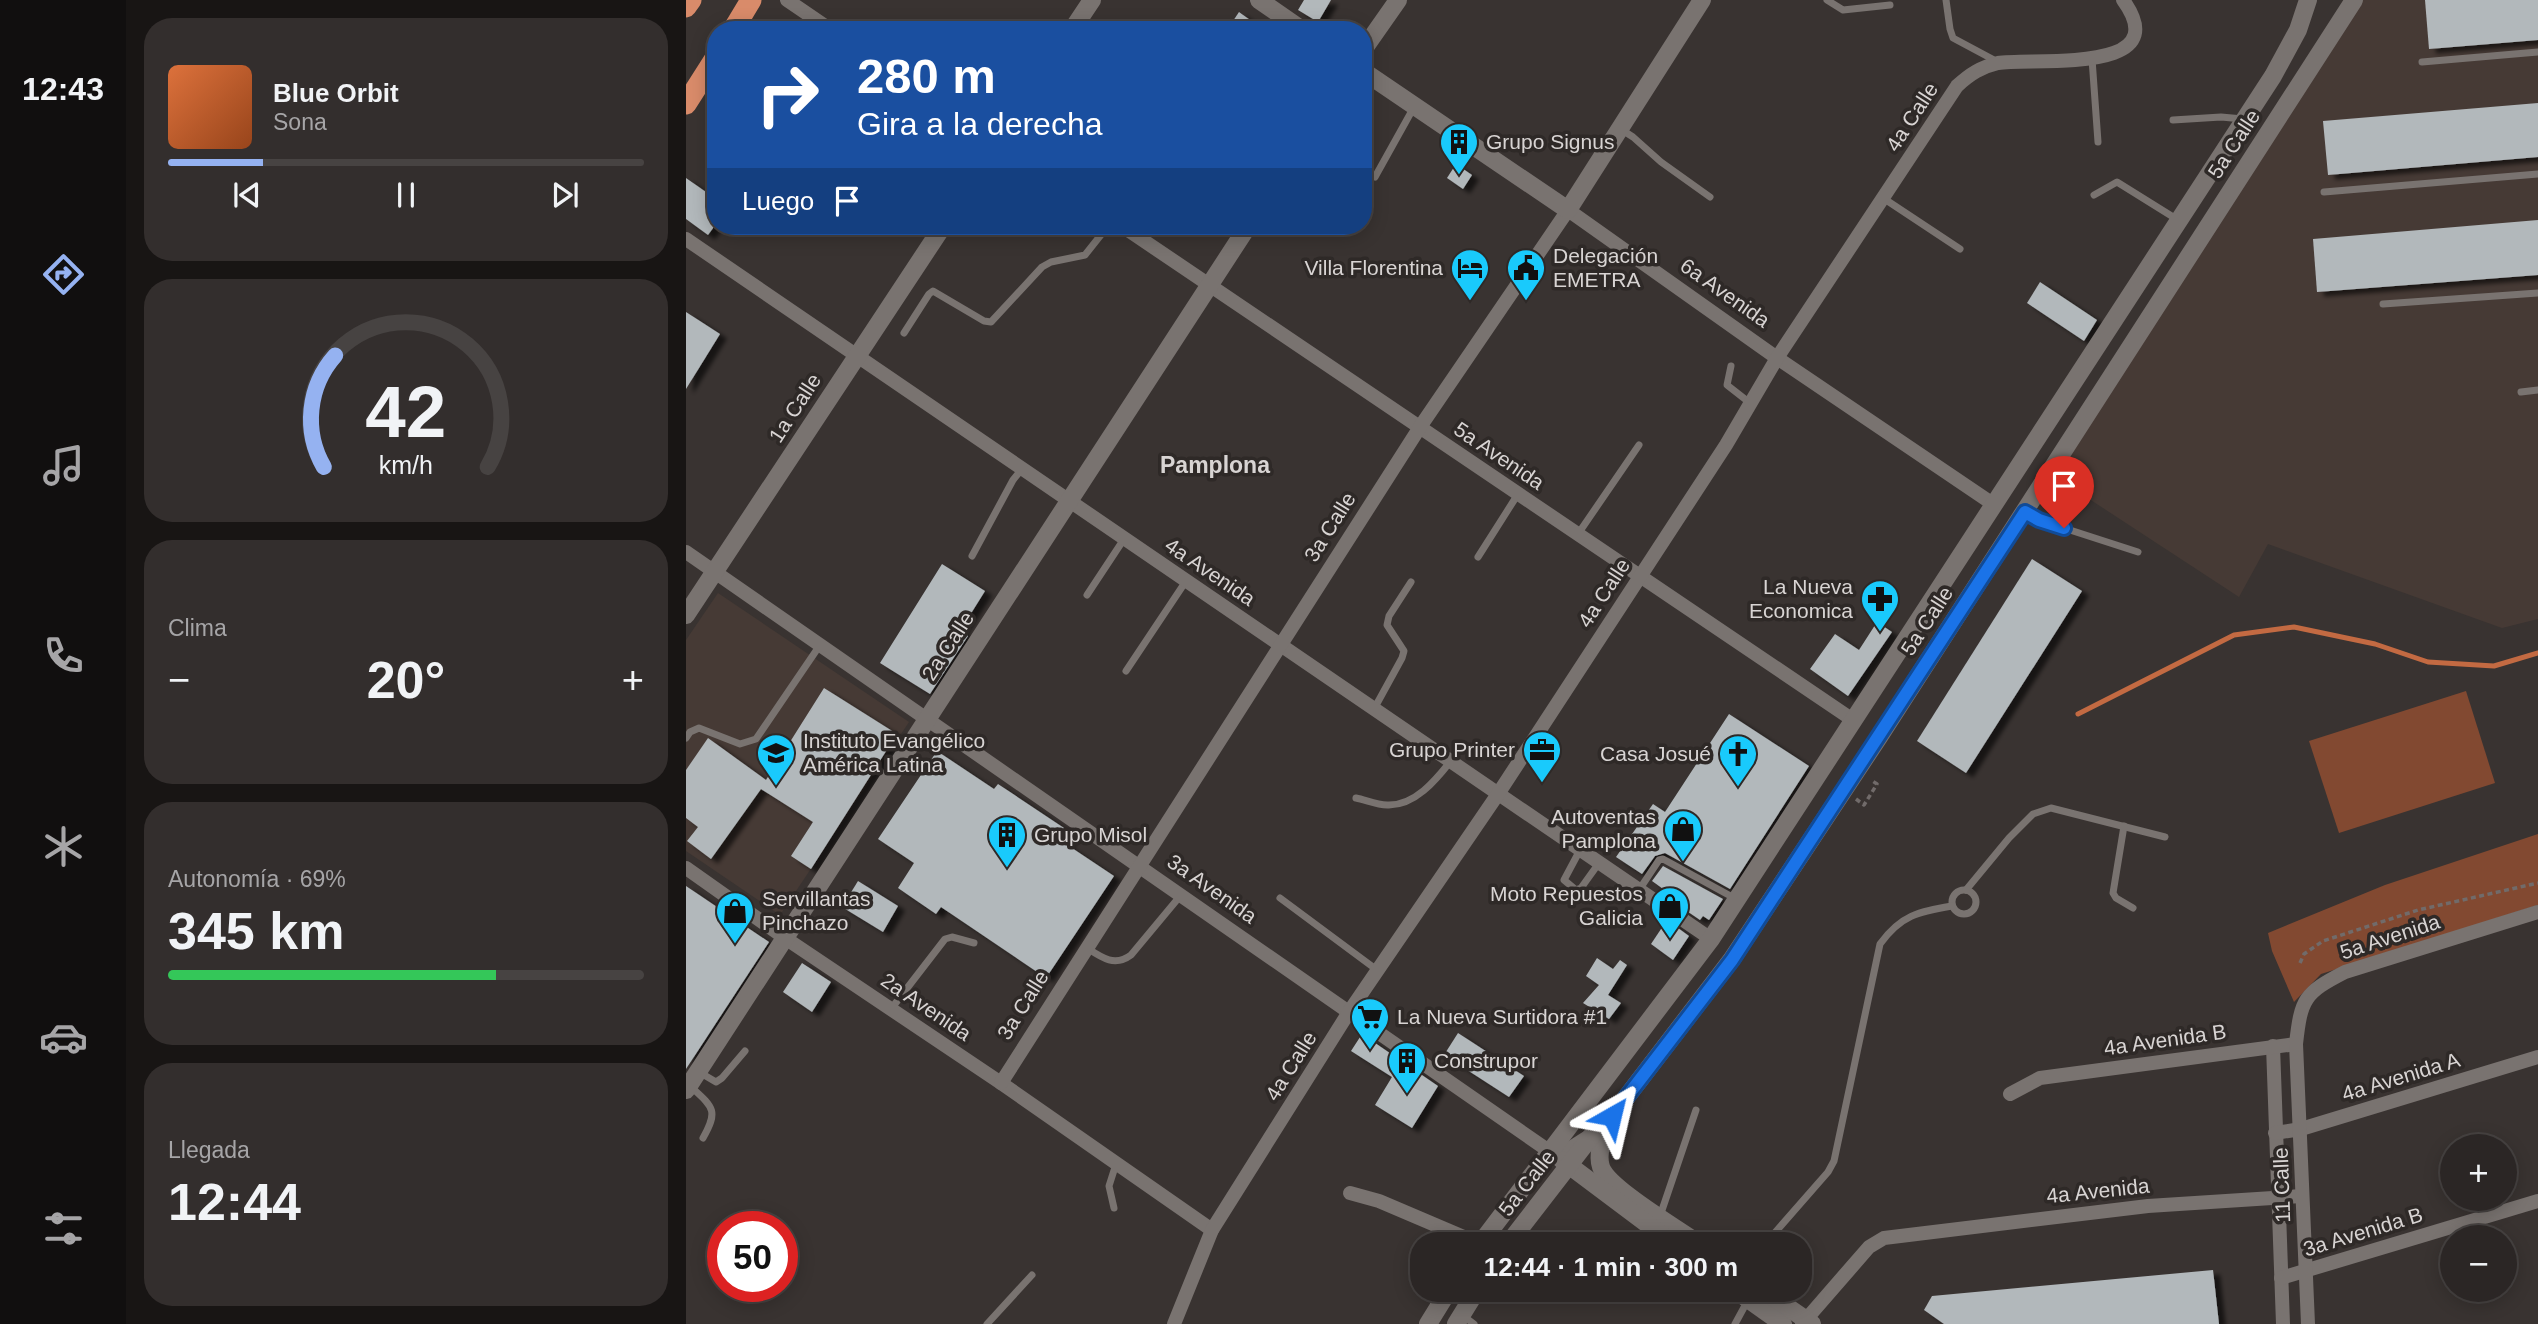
<!DOCTYPE html>
<html lang="es">
<head>
<meta charset="utf-8">
<style>
	body { margin:0; font-family:Arial,sans-serif; background:#332e2d; color:#f1f3f6; height:100vh; display:flex; flex-direction:column; font-size:26px; white-space:nowrap }
	* { box-sizing:border-box; margin:0 }
	p { font-size:23px; color:#a6a5a7 }
	.icon { flex:none; width:38px; height:38px; fill:none; stroke:currentColor; stroke-width:2; stroke-linecap:round; stroke-linejoin:round }
	.map { position:relative; flex:1; overflow:hidden }
	.drawer { display:flex; flex-direction:column; gap:18px; padding:18px; background:#181514; width:560px }
	.drawer>* { flex:none }
	.banner { position:absolute; left:21px; top:21px; width:665px; height:214px; border-radius:28px; box-shadow:0 4px 18px #0003,0 0 0 2px #474342; background:#1a4fa0; color:#fff; overflow:hidden }
	.tools { position:absolute; left:1754px; top:1134px; display:grid; gap:14px }
	.tools a { display:grid; place-items:center; width:77px; height:77px; border-radius:50%; background:#2b2625; box-shadow:0 4px 18px #0003,0 0 0 2px #474342; font-size:35px }
	.speed { position:absolute; left:21px; top:1211px; display:flex; gap:14px; font-size:35px; font-weight:700; text-align:center }
	.speed>* { display:grid; place-content:center; width:91px; height:91px; border-radius:50%; background:#2b2625; box-shadow:0 4px 18px #0003,0 0 0 2px #474342; line-height:1 }
	.speed .limit { border:10px solid #d22; background:#fff; color:#111 }
	.pin { position:absolute; display:grid; place-items:center; width:60px; height:60px; color:#fff; margin:-72px -30px; border-radius:50% 50% 50% 0; rotate:-45deg; box-shadow:0 0 7px #0007 }
	.pin .icon { rotate:45deg }
	.me { position:absolute; width:77px; margin:-38px; rotate:37deg; stroke-linejoin:round; filter:drop-shadow(0 0 5px #0008) }
	.turn { display:flex; align-items:center; gap:24px; height:147px; padding:0 35px; font-size:32px }
	.turn .icon { width:91px; height:91px; stroke-width:2.5 }
	.turn b { display:block; font-size:49px; line-height:60px }
	.then { display:flex; align-items:center; height:66px; padding:0 35px; background:#0003; gap:14px; font-size:26px }
	.big { font-size:52px; font-weight:600; line-height:1.1 }
	.drawer .tile { flex:1; display:flex; flex-direction:column; justify-content:center; gap:10px; min-width:0; padding:0 24px; border-radius:28px; background:#332e2d }
	.drawer .dial { align-items:center; gap:0 }
	.dial svg { height:182px; overflow:visible; fill:none; stroke:#474342; stroke-width:7; stroke-linecap:round; text-anchor:middle }
	.dial text { fill:#f1f3f6; stroke:none }
	.song { display:flex; align-items:center; gap:21px }
	.cover { width:84px; height:84px; border-radius:10px; background:linear-gradient(135deg,hsl(20 70% 55%),hsl(20 70% 35%)) }
	.played { height:7px; border-radius:4px; background:linear-gradient(90deg,#95b2f1 20%,#474342 20%) }
	.keys { display:flex; justify-content:space-around; direction:ltr }
	.heat { display:flex; justify-content:space-between; align-items:center; font-size:38px; direction:ltr }
	.charge { height:10px; border-radius:5px; background:linear-gradient(90deg,#34c759 69%,#474342 0) }
	.trip { position:absolute; left:724px; top:1232px; width:402px; height:70px; border-radius:28px; background:#2b2625; box-shadow:0 4px 18px #0003,0 0 0 2px #474342; font-weight:600; line-height:70px; text-align:center }
	main { display:flex; flex:1; min-height:0 }
	.dock { display:flex; flex-direction:column; width:126px; justify-content:space-around; align-items:center; background:#110f0f; color:#a6a5a7 }
	.dock .icon { width:49px; height:49px }
	.dock .selected { color:#95b2f1 }
	.dock b { font-size:32px; color:#f1f3f6 }
	.map>svg:first-child { display:block }
	.built { fill:#463a35 }
	.green { fill:#824931 }
	.lines { fill:none; stroke-linecap:round; stroke-linejoin:round }
	.stream { stroke:#c36a42; stroke-width:5 }
	.building { fill:#b2b8bb; filter:url(#shadow) }
	.path { stroke:#716b6a; stroke-width:3.5; stroke-dasharray:5 3.5; stroke-linecap:butt }
	.lane { stroke:#797370; stroke-width:7 }
	.street { stroke:#797370; stroke-width:14 }
	.secondary { stroke:#797370; stroke-width:18 }
	.highway { stroke:#d98b6a; stroke-width:21 }
	.route-casing { stroke:#114b97; stroke-width:18 }
	.route { stroke:#1a73e8; stroke-width:12 }
	.labels { text-anchor:middle; stroke-width:7; stroke-linejoin:round; paint-order:stroke }
	.street-label { font-size:21px; fill:#d8d4d3; stroke:#2e2927 }
	.poi-label { font-size:21px; fill:#d8d4d3; stroke:#2e2927; text-anchor:start }
	.neighbourhood-label { font-size:23px; font-weight:bold; fill:#d8d4d3; stroke:#2e2927 }
</style>
</head>
<body>
<main>
<nav class="dock">
<b>12:43</b>
<svg class="icon selected" aria-label="directions" viewBox="0 0 24 24"><path d="M12 3l9 9-9 9-9-9zM9 14v-3h6M13 9l2 2-2 2"/></svg>
<svg class="icon" aria-label="music" viewBox="0 0 24 24"><path d="M9 18V5l10-2v13"/><circle cx="6" cy="18" r="3"/><circle cx="16" cy="16" r="3"/></svg>
<svg class="icon" aria-label="phone" viewBox="0 0 24 24"><path d="M5 4h4l2 5-3 2q2 4 5 5l2-3 5 2v4C11 20 4 13 5 4z"/></svg>
<svg class="icon" aria-label="climate" viewBox="0 0 24 24"><path d="M12 3v18M4 7l16 10M4 17L20 7"/></svg>
<svg class="icon" aria-label="car" viewBox="0 0 24 24"><path d="M5 17H2v-5l4-1 3-4h7l3 4 3 1v5h-3M9 17h6M6 11h13"/><circle cx="7" cy="17" r="2"/><circle cx="17" cy="17" r="2"/></svg>
<svg class="icon" aria-label="filters" viewBox="0 0 24 24"><path d="M4 7h16M4 17h16"/><circle cx="9" cy="7" r="2"/><circle cx="15" cy="17" r="2"/></svg>
</nav>
<section class="drawer">
<div class="tile">
<div class="song"><i class="cover"></i><div><b>Blue Orbit</b><p>Sona</p></div></div>
<div class="played"></div>
<div class="keys"><svg class="icon" aria-label="previous" viewBox="0 0 24 24"><path d="M18 5L8 12l10 7zM5 5v14"/></svg><svg class="icon" aria-label="pause" viewBox="0 0 24 24"><path d="M8 5v14M16 5v14"/></svg><svg class="icon" aria-label="next" viewBox="0 0 24 24"><path d="M6 5l10 7-10 7zM19 5v14"/></svg></div>
</div>
<div class="tile dial"><svg viewBox="0 0 100 80">
<path d="M14 69A42 42 0 1 1 86 69"/>
<path d="M14 69A42 42 0 0 1 19 20" stroke="#95b2f1"/>
<text x="50" y="56" font-size="32" font-weight="700">42</text>
<text x="50" y="72" font-size="11">km/h</text>
</svg></div>
<div class="tile"><p>Clima</p>
<div class="heat"><a>−</a><b class="big">20°</b><a>+</a></div>
</div>
<div class="tile"><p>Autonomía · 69%</p><b class="big">345 km</b><div class="charge"></div></div>
<div class="tile"><p>Llegada</p><b class="big">12:44</b></div>
</section>
<div class="map">
<svg width="1852" height="1324" viewBox="0 0 1852 1324">
	<defs>
		<filter id="shadow"><feDropShadow dx="7" dy="4.5" stdDeviation="2" flood-color="#0009"/></filter>
	</defs>
	<rect width="100%" height="100%" fill="#393331"/>
	<g class="built">
		<polygon points="1677,0 1852,0 1852,619 1816,628 1582,544 1553,597 1365,474 1586,134"/>
		<polygon points="32,593 223,722 94,915 0,851 0,640"/>
	</g>
	<g class="green">
		<polygon points="1780,691 1809,783 1653,833 1623,741"/>
		<polygon points="1852,834 1852,905 1635,974 1608,1002 1586,951 1582,933 1699,885"/>
	</g>
	<g class="lines">
		<polyline class="stream" points="1392,714 1548,635 1608,627 1689,644 1742,662 1808,666 1852,653"/>
	</g>
	<g class="building">
		<polygon points="618,0 645,0 632,22 612,10"/>
		<polygon points="1739,0 1852,0 1852,40 1743,49"/>
		<polygon points="553,12 578,30 541,30"/>
		<polygon points="1852,103 1852,157 1642,175 1637,121"/>
		<polygon points="770,164 786,175 777,189 761,178"/>
		<polygon points="0,178 30,199 30,224 22,235 0,219"/>
		<polygon points="1852,220 1852,275 1631,292 1627,239"/>
		<polygon points="1354,282 1411,320 1398,341 1341,303"/>
		<polygon points="0,312 34,334 0,389"/>
		<polygon points="1346,559 1396,591 1280,773 1231,741"/>
		<polygon points="256,564 299,591 274,631 282,636 244,694 194,663"/>
		<polygon points="1191,622 1206,632 1162,696 1124,669 1149,634 1173,650"/>
		<polygon points="138,688 211,734 125,869 105,856 127,822 75,789 25,859 1,841 12,827 0,818 0,770 22,738 80,780"/>
		<polygon points="1043,714 1123,766 1044,889 979,853 969,856 956,874 930,857 967,804 979,812"/>
		<polygon points="251,751 308,789 312,784 387,834 380,844 428,876 360,978 255,907 250,914 212,888 228,863 192,839"/>
		<polygon points="977,866 1037,899 1023,920 1017,916 1014,920 992,905 994,901 966,881"/>
		<polygon points="172,881 212,906 197,932 156,907"/>
		<polygon points="0,886 83,942 0,1069"/>
		<polygon points="981,920 1003,936 987,960 965,944"/>
		<polygon points="911,958 927,969 934,960 941,965 922,995 935,1003 923,1019 897,1003 913,985 900,976"/>
		<polygon points="116,963 145,982 126,1012 97,992"/>
		<polygon points="772,1033 838,1076 823,1097 758,1055"/>
		<polygon points="676,1034 752,1086 726,1128 689,1105 706,1077 665,1051"/>
		<polygon points="1527,1270 1533,1324 1258,1324 1238,1310 1246,1296"/>
	</g>
	<g class="lines">
		<g class="path">
			<polyline points="1170,799 1178,805 1191,784 1185,780"/>
			<polyline points="1614,963 1618,954 1637,941 1732,910 1852,883"/>
		</g>
		<g class="lane">
			<polyline points="1141,0 1157,10 1204,5"/>
			<polyline points="1260,0 1264,29 1267,38 1310,61"/>
			<polyline points="1406,59 1412,142"/>
			<polyline points="1736,62 1852,52"/>
			<polyline points="1487,120 1535,117 1557,119"/>
			<polyline points="933,128 947,137 975,162 1024,197"/>
			<polyline points="689,177 728,107"/>
			<polyline points="1638,192 1852,174"/>
			<polyline points="1408,195 1431,182 1492,220"/>
			<polyline points="1197,198 1274,249"/>
			<polyline points="1697,304 1852,293"/>
			<polyline points="218,333 243,294 247,291 298,321 305,322 356,267 365,262 399,255 422,226"/>
			<polyline points="1045,366 1041,385 1064,403"/>
			<polyline points="1835,392 1852,390"/>
			<polyline points="1340,512 1353,520 1452,552"/>
			<polyline points="892,534 953,445"/>
			<polyline points="286,556 327,480 336,469"/>
			<polyline points="792,557 832,494"/>
			<polyline points="401,595 438,539"/>
			<polyline points="440,671 500,581"/>
			<polyline points="688,709 716,658 718,651 701,625 703,616 725,582"/>
			<polyline points="0,738 4,732 13,728 54,744 70,739 134,645"/>
			<path d="M670,798C680,800 693,806 703,805C729,805 749,781 764,762"/>
			<polyline points="1438,826 1427,893 1430,898 1447,908"/>
			<polyline points="894,850 878,880 890,890 895,888 913,863"/>
			<circle cx="1278" cy="902" r="12"/>
			<polyline points="953,890 973,860 977,859 1050,899"/>
			<polyline points="1280,890 1323,838 1347,814 1365,808 1479,837"/>
			<polyline points="594,898 691,970"/>
			<path d="M401,948C416,958 429,967 445,955L495,895"/>
			<polyline points="205,1009 259,939 266,937 288,943"/>
			<polyline points="13,1072 30,1082 36,1078 59,1051"/>
			<path d="M4,1086C27,1107 33,1110 17,1138"/>
			<polyline points="428,1208 423,1186 430,1164"/>
			<polyline points="974,1216 1010,1110"/>
			<path d="M1079,1244L1142,1172L1148,1161L1194,944C1215,915 1232,912 1266,906"/>
			<polyline points="776,1315 788,1324"/>
			<polyline points="301,1324 346,1275"/>
			<polyline points="1049,1324 1062,1300"/>
		</g>
		<g class="street">
			<polyline points="101,0 145,30"/>
			<polyline points="436,226 1167,720"/>
			<polyline points="0,239 1025,939"/>
			<polyline points="0,552 863,1151 877,1153 902,1137"/>
			<polyline points="0,868 99,938 315,1083 526,1230"/>
			<polyline points="1587,1046 1597,1324"/>
			<polyline points="315,1083 734,427 882,210 1091,358 1307,504"/>
			<polyline points="1324,1094 1354,1078 1610,1044"/>
			<polyline points="1589,1133 1615,1129 1852,1057"/>
			<polyline points="664,1193 693,1201 794,1244"/>
			<polyline points="1595,1278 1852,1201"/>
			<path d="M488,1324L526,1230L663,1012L812,794L1040,445L1091,358L1271,86C1284,74 1295,67 1312,63C1347,57 1492,76 1437,0"/>
			<polyline points="1116,1324 1183,1247 1198,1238 1462,1206 1616,1196"/>
			<path d="M1622,1324L1610,1044C1615,999 1618,993 1659,972L1852,912"/>
		</g>
		<g class="secondary">
			<polyline points="573,0 616,30"/>
			<polyline points="386,30 406,0"/>
			<polyline points="677,50 712,0"/>
			<polyline points="677,71 882,210 1016,0"/>
			<polyline points="0,615 257,226"/>
			<polyline points="0,1090 562,226"/>
			<path d="M924,1120C919,1134 910,1152 915,1167C922,1188 992,1229 1013,1244"/>
			<polyline points="876,1160 988,1244"/>
			<polyline points="794,1244 1025,939 1587,76 1612,30 1622,0"/>
			<polyline points="822,1244 907,1134 926,1116 1046,959 1193,737 1668,0"/>
			<polyline points="1049,1290 1097,1324"/>
			<polyline points="1077,1290 1126,1324"/>
			<polyline points="742,1324 763,1290"/>
			<polyline points="770,1324 791,1290"/>
		</g>
		<g class="highway">
			<polyline points="0,7 5,0"/>
			<polyline points="47,30 65,0"/>
			<polyline points="0,104 30,57"/>
		</g>
	</g>
	<g class="lines">
		<defs>
			<polyline id="route" points="926,1116 1046,960 1339,512 1353,520 1378,528"/>
		</defs>
		<use href="#route" class="route-casing"/>
		<use href="#route" class="route"/>
	</g>
	<defs>
		<symbol id="building-pin" viewBox="-11 -11 22 30"><path d="M0 17L-7.5 6A9.5 9.5 0 1 1 7.5 6Z" fill="#19cafc" stroke="#2e2927"/><path d="M-4-6H4V6H1V3H-1V6H-4ZM-2.5-4.3h1.7v1.8h-1.7ZM.8-4.3h1.7v1.8H.8ZM-2.5-1h1.7V.8h-1.7ZM.8-1h1.7V.8H.8Z" fill="#111"/></symbol>
		<symbol id="hotel-pin" viewBox="-11 -11 22 30"><path d="M0 17L-7.5 6A9.5 9.5 0 1 1 7.5 6Z" fill="#19cafc" stroke="#2e2927"/><path d="M-6-4.5h1.5V1H6V5H4.5V3h-9V5H-6ZM-4 0a1.8 1.8 0 1 1 3.6 0ZM.5 0V-2.5h3Q6-2.5 6 0Z" fill="#111"/></symbol>
		<symbol id="civic-pin" viewBox="-11 -11 22 30"><path d="M0 17L-7.5 6A9.5 9.5 0 1 1 7.5 6Z" fill="#19cafc" stroke="#2e2927"/><path d="M-.6-6.5H3V-4.5H.6V-3L4-1V1h2V6H-6V1h2V-1L-.6-3ZM-1.2 2.5V6h2.4V2.5Z" fill="#111"/></symbol>
		<symbol id="pharmacy-pin" viewBox="-11 -11 22 30"><path d="M0 17L-7.5 6A9.5 9.5 0 1 1 7.5 6Z" fill="#19cafc" stroke="#2e2927"/><path d="M-2-6h4v4h4v4h-4v4h-4v-4h-4v-4h4Z" fill="#111"/></symbol>
		<symbol id="office-pin" viewBox="-11 -11 22 30"><path d="M0 17L-7.5 6A9.5 9.5 0 1 1 7.5 6Z" fill="#19cafc" stroke="#2e2927"/><path d="M-6-3h4V-5.5h4V-3h4V5H-6ZM-1-4.5V-3h2v-1.5ZM-6 0V1H6V0Z" fill="#111"/></symbol>
		<symbol id="school-pin" viewBox="-11 -11 22 30"><path d="M0 17L-7.5 6A9.5 9.5 0 1 1 7.5 6Z" fill="#19cafc" stroke="#2e2927"/><path d="M0-5L7-2L0 1L-7-2ZM-4 1L0 2.5L4 1V4Q0 6-4 4Z" fill="#111"/></symbol>
		<symbol id="church-pin" viewBox="-11 -11 22 30"><path d="M0 17L-7.5 6A9.5 9.5 0 1 1 7.5 6Z" fill="#19cafc" stroke="#2e2927"/><path d="M-1.2-6h2.4v3.5h3.3v2.4h-3.3V6h-2.4V-.1h-3.3v-2.4h3.3Z" fill="#111"/></symbol>
		<symbol id="shop-pin" viewBox="-11 -11 22 30"><path d="M0 17L-7.5 6A9.5 9.5 0 1 1 7.5 6Z" fill="#19cafc" stroke="#2e2927"/><path d="M-5-2.5h2.3a2.7 3.5 0 0 1 5.4 0H5L5.5 6h-11ZM-1.5-2.5h3a1.5 2.3 0 0 0-3 0Z" fill="#111"/></symbol>
		<symbol id="supermarket-pin" viewBox="-11 -11 22 30"><path d="M0 17L-7.5 6A9.5 9.5 0 1 1 7.5 6Z" fill="#19cafc" stroke="#2e2927"/><path d="M-6-5.5h2.5l.6 2H6L4.5 2H-2.5L-4.4-4H-6ZM-1.5 3.2a1.3 1.3 0 1 0 .1 0ZM3 3.2a1.3 1.3 0 1 0 .1 0Z" fill="#111"/></symbol>
	</defs>
	<g fill-rule="evenodd">
		<use href="#building-pin" x="751" y="120" width="44" height="60"/>
		<use href="#hotel-pin" x="762" y="246" width="44" height="60"/>
		<use href="#civic-pin" x="818" y="246" width="44" height="60"/>
		<use href="#pharmacy-pin" x="1172" y="577" width="44" height="60"/>
		<use href="#office-pin" x="834" y="728" width="44" height="60"/>
		<use href="#school-pin" x="68" y="731" width="44" height="60"/>
		<use href="#church-pin" x="1030" y="732" width="44" height="60"/>
		<use href="#shop-pin" x="975" y="807" width="44" height="60"/>
		<use href="#building-pin" x="299" y="813" width="44" height="60"/>
		<use href="#shop-pin" x="962" y="884" width="44" height="60"/>
		<use href="#shop-pin" x="27" y="889" width="44" height="60"/>
		<use href="#supermarket-pin" x="662" y="995" width="44" height="60"/>
		<use href="#building-pin" x="699" y="1039" width="44" height="60"/>
	</g>
	<g class="labels">
		<g class="street-label">
			<text transform="translate(1226 117) rotate(-57)" y="7">4a Calle</text>
			<text transform="translate(1548 144) rotate(-57)" y="7">5a Calle</text>
			<text transform="translate(1039 293) rotate(35)" y="7">6a Avenida</text>
			<text transform="translate(109 408) rotate(-57)" y="7">1a Calle</text>
			<text transform="translate(813 456) rotate(34)" y="7">5a Avenida</text>
			<text transform="translate(644 527) rotate(-58)" y="7">3a Calle</text>
			<text transform="translate(524 572) rotate(34)" y="7">4a Avenida</text>
			<text transform="translate(918 593) rotate(-57)" y="7">4a Calle</text>
			<text transform="translate(1241 621) rotate(-57)" y="7">5a Calle</text>
			<text transform="translate(262 646) rotate(-57)" y="7">2a Calle</text>
			<text transform="translate(526 889) rotate(35)" y="7">3a Avenida</text>
			<text transform="translate(1704 937) rotate(-18)" y="7">5a Avenida</text>
			<text transform="translate(337 1005) rotate(-58)" y="7">3a Calle</text>
			<text transform="translate(240 1007) rotate(34)" y="7">2a Avenida</text>
			<text transform="translate(1479 1040) rotate(-8)" y="7">4a Avenida B</text>
			<text transform="translate(605 1066) rotate(-58)" y="7">4a Calle</text>
			<text transform="translate(1715 1077) rotate(-17)" y="7">4a Avenida A</text>
			<text transform="translate(841 1183) rotate(-52)" y="7">5a Calle</text>
			<text transform="translate(1596 1185) rotate(-92)" y="7">11 Calle</text>
			<text transform="translate(1412 1191) rotate(-6)" y="7">4a Avenida</text>
			<text transform="translate(1677 1232) rotate(-17)" y="7">3a Avenida B</text>
		</g>
		<g class="poi-label">
			<text x="800" y="149">Grupo Signus</text>
			<text x="867" y="263">Delegación<tspan x="867" dy="24">EMETRA</tspan></text>
			<text x="757" y="275" text-anchor="end">Villa Florentina</text>
			<text x="1167" y="594" text-anchor="end">La Nueva<tspan x="1167" dy="24">Economica</tspan></text>
			<text x="117" y="748">Instituto Evangélico<tspan x="117" dy="24">América Latina</tspan></text>
			<text x="829" y="757" text-anchor="end">Grupo Printer</text>
			<text x="1025" y="761" text-anchor="end">Casa Josué</text>
			<text x="970" y="824" text-anchor="end">Autoventas<tspan x="970" dy="24">Pamplona</tspan></text>
			<text x="348" y="842">Grupo Misol</text>
			<text x="957" y="901" text-anchor="end">Moto Repuestos<tspan x="957" dy="24">Galicia</tspan></text>
			<text x="76" y="906">Servillantas<tspan x="76" dy="24">Pinchazo</tspan></text>
			<text x="711" y="1024">La Nueva Surtidora #1</text>
			<text x="748" y="1068">Construpor</text>
		</g>
		<g class="neighbourhood-label">
			<text x="529" y="473">Pamplona</text>
		</g>
	</g>
</svg>
<div class="tools">
<a>+</a>
<a>−</a>
</div>
<div class="speed"><div class="limit">50</div></div>
<div class="pin" style="left:1378px;top:528px;background:#d93025"><svg class="icon" aria-label="arrive" viewBox="0 0 24 24"><path d="M6 21V4h12l-3 4 3 4H6"/></svg></div>
<svg class="me" style="left:926px;top:1116px" viewBox="-20 -20 40 40"><path d="M0-17L14 15 0 8-14 15z" fill="#1a73e8" stroke="#fff" stroke-width="4"/></svg>
<div class="trip">12:44 · 1 min · 300 m</div>
<div class="banner">
<div class="turn"><svg class="icon" aria-label="right" viewBox="0 0 24 24"><path d="M7 20v-9h11M14 6l5 5-5 5"/></svg><div><b>280 m</b>Gira a la derecha</div></div>
<div class="then">Luego<svg class="icon" aria-label="arrive" viewBox="0 0 24 24"><path d="M6 21V4h12l-3 4 3 4H6"/></svg></div>
</div>
</div>
</main>
</body>
</html>
